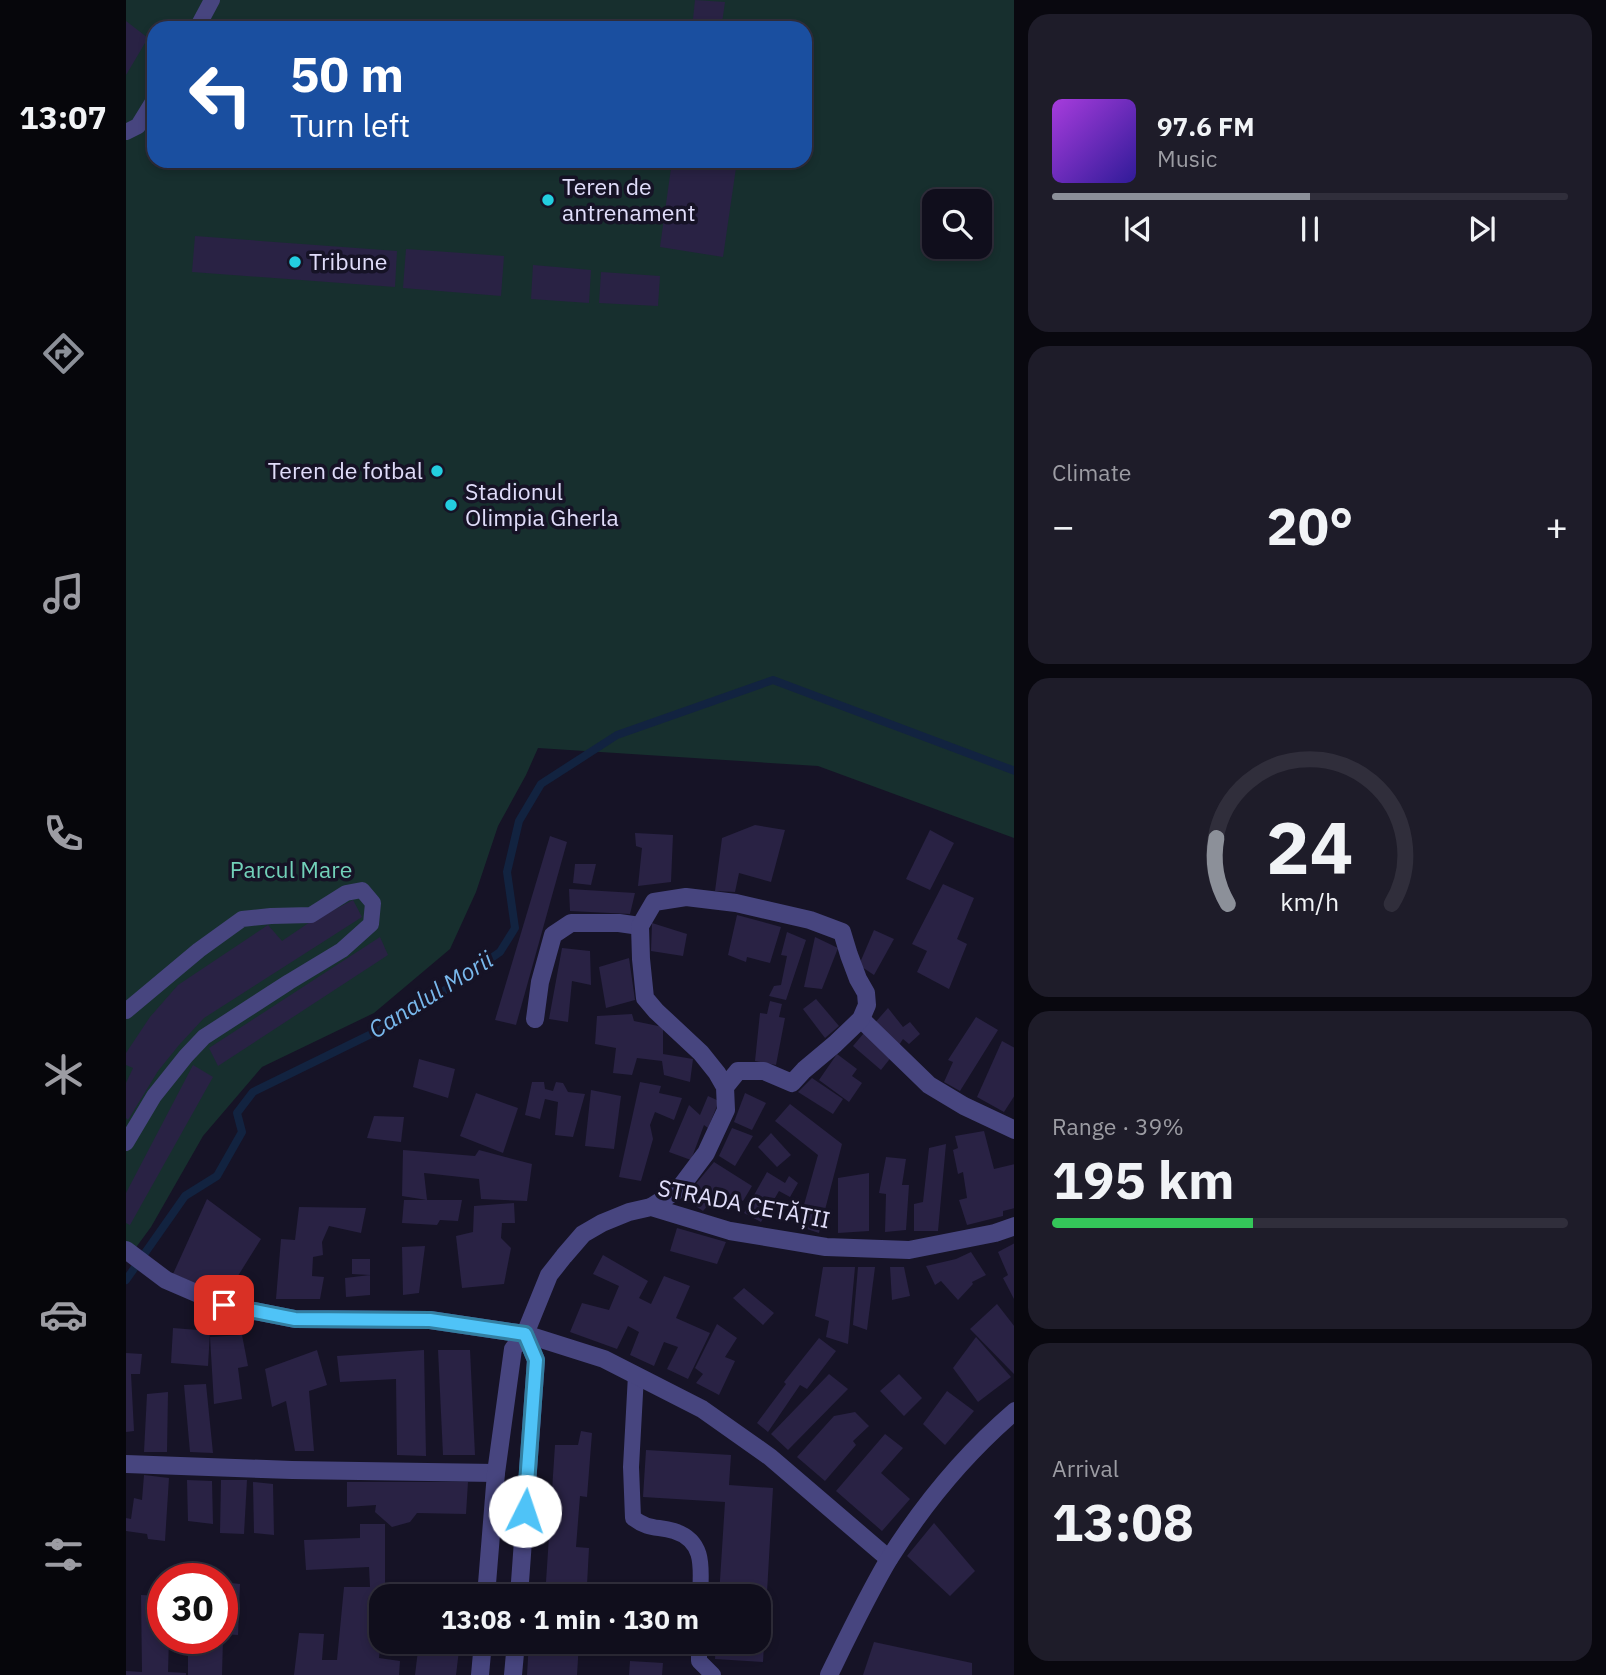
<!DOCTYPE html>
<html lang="en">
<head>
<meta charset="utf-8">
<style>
	body { margin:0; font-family:"IBM Plex Sans",sans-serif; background:#1e1c29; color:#f1f3f6; height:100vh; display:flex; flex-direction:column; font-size:26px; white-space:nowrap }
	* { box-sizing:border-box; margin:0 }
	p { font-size:23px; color:#9c9ca3 }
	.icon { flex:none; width:38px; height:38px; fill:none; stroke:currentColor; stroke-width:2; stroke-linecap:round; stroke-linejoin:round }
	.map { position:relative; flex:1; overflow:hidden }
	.sheet { display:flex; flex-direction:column; gap:14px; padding:14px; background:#09080f; width:592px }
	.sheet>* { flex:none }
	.hud { position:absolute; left:21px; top:21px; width:665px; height:147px; border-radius:21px; box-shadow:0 4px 10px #0003,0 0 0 2px #302e3b; background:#1a4fa0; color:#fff; overflow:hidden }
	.tools { position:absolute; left:796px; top:189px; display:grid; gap:14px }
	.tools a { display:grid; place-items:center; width:70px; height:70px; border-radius:14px; background:#100e1c; box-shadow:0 4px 10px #0003,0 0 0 2px #302e3b; font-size:35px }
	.speed { position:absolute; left:21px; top:1563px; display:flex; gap:14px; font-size:35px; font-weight:700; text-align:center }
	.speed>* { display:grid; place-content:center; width:91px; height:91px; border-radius:50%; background:#100e1c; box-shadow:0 4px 10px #0003,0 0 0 2px #302e3b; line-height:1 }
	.speed .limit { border:10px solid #d22; background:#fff; color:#111 }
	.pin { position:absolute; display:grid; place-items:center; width:60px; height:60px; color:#fff; margin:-30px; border-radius:14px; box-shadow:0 4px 10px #0006 }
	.me { position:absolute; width:77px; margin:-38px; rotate:4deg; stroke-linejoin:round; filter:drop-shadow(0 0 5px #0008) }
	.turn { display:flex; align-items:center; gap:24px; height:147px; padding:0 28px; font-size:32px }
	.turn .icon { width:91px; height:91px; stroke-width:2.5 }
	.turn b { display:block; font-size:49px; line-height:60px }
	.big { font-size:52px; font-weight:700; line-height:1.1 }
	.sheet .card { flex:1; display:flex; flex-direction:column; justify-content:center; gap:10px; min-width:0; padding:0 24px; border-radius:21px; background:#1e1c29 }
	.sheet .dial { align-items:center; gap:0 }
	.dial svg { height:182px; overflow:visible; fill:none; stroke:#302e3b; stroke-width:7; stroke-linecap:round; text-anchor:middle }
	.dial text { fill:#f1f3f6; stroke:none }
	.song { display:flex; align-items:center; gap:21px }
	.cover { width:84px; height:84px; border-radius:10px; background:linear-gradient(135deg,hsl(280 70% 55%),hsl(250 70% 35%)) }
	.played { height:7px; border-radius:4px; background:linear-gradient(90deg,#8c9099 50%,#302e3b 50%) }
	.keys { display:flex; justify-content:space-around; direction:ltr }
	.heat { display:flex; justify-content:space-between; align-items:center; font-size:38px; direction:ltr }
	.charge { height:10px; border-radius:5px; background:linear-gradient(90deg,#34c759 39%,#302e3b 0) }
	.trip { position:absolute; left:243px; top:1584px; width:402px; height:70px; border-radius:21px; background:#100e1c; box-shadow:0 4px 10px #0003,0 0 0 2px #302e3b; font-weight:700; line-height:70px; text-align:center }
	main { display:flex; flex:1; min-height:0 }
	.dock { display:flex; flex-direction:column; width:126px; justify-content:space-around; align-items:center; background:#06060b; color:#9c9ca3 }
	.dock .icon { width:49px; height:49px }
	.dock .on { color:#8c9099 }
	.dock b { font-size:32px; color:#f1f3f6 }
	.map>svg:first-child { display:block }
	.green { fill:#172f2e; fill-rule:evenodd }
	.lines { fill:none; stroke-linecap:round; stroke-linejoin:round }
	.stream { stroke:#122340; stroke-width:8 }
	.building { fill:#292244 }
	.lane { stroke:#47457f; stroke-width:16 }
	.street { stroke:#47457f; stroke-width:18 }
	.route-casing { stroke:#337fa1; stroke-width:18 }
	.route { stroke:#4fc3f7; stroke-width:12 }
	.poi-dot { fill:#23cee0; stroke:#161326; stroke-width:2.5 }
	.labels { text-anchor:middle; stroke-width:7; stroke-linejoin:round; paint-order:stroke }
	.poi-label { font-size:23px; fill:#e0ddfa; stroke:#161326; text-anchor:start }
	.park-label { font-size:23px; fill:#72d1b9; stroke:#161326 }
	.street-label { font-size:23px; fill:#e0ddfa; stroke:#161326 }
	.water-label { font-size:24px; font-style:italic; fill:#79b8ec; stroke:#161326 }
</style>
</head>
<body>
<main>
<nav class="dock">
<b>13:07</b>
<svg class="icon on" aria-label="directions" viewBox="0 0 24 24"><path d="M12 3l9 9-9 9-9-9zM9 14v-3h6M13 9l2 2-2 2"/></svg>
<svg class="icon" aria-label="music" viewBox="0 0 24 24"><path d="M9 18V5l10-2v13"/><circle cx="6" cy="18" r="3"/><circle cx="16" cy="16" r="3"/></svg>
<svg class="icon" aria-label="phone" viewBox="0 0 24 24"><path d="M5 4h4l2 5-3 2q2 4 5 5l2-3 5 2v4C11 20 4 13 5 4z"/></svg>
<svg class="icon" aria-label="climate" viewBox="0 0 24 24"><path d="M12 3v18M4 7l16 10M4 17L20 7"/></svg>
<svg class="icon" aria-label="car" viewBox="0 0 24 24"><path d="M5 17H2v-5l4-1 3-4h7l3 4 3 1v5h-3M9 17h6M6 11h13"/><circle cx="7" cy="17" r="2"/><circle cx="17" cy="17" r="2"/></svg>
<svg class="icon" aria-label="filters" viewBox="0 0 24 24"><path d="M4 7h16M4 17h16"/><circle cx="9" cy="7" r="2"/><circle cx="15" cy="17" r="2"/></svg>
</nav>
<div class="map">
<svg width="889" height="1675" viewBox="0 0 889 1675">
	<rect width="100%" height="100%" fill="#161326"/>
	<path class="green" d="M0,0H888V838L692,766L412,748L400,775L372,826L350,892L324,949L248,1013L136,1067L77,1136L25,1227L0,1261ZM28,28H679V161H28ZM808,201H854V247H808Z"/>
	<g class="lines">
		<polyline class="stream" points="0,1280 59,1196 91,1176 116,1132 111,1113 127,1092 280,1017 374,952 389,928 381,872 393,821 415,784 491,735 647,680 889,771"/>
	</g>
	<g class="building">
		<polygon points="569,0 599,2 596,23 567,19"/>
		<polygon points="0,21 22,38 0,75"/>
		<polygon points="546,161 611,161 597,257 534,247"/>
		<polygon points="69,236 271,251 269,287 66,272"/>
		<polygon points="280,249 378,256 375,296 277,288"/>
		<polygon points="407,265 465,270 463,303 405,299"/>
		<polygon points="475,272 534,276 532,306 473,303"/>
		<polygon points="629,825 659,830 645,882 613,873 609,892 589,891 596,838"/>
		<polygon points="804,830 828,843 804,890 780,879"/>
		<polygon points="509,833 547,835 545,882 512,886 516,848 510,846"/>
		<polygon points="424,836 441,842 390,1025 369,1020"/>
		<polygon points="449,864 470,864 465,885 447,883"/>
		<polygon points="817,884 848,898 831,939 841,944 823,989 791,972 801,951 786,944"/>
		<polygon points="443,889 509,893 504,914 444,911"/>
		<polygon points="227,900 236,917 78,1018 53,1045 32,1071 2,1120 0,1118 0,1083 7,1068 0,1065 0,1053 24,1017 52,985 142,925 156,941 181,924"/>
		<polygon points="611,915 655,927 644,963 621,957 620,962 602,955"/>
		<polygon points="526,923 561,934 557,956 525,951"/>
		<polygon points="748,930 768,939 748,975 733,965"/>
		<polygon points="661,932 680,940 660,1000 643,996 648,986 655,985 661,956 655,955"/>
		<polygon points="254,937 262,955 92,1066 83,1048"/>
		<polygon points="689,937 712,948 696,989 678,987"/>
		<polygon points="436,948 464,951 465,985 446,981 442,1022 423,1019"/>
		<polygon points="503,958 509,1000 480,1008 473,967"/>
		<polygon points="690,999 713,1026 699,1038 677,1009"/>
		<polygon points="644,1001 656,1004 653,1017 659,1018 650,1065 629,1061 634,1013 641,1014"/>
		<polygon points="762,1008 777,1027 784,1022 794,1034 783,1044 777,1039 771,1048 747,1025"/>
		<polygon points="506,1014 508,1021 537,1027 537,1054 567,1059 564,1082 538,1075 536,1061 511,1058 506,1075 487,1073 490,1048 469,1044 471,1016"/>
		<polygon points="850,1017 872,1030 834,1091 818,1082 827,1062 822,1060"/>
		<polygon points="738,1033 766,1056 755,1070 727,1046"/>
		<polygon points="876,1041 889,1048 889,1095 878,1112 851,1097"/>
		<polygon points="711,1054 731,1069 726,1076 736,1083 723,1102 693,1080"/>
		<polygon points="293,1059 329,1069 322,1098 287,1087"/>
		<polygon points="67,1065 87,1077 4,1225 0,1223 0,1193"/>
		<polygon points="686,1078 717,1099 707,1114 672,1092"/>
		<polygon points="406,1082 418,1082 419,1089 427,1091 430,1082 437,1083 442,1092 459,1094 447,1137 429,1135 432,1102 419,1099 414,1119 399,1115"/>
		<polygon points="514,1082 535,1086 533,1093 556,1098 548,1120 529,1112 524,1125 527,1139 515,1181 493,1177"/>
		<polygon points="465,1090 495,1096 488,1149 459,1146"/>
		<polygon points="350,1093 392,1108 377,1153 334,1136"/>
		<polygon points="619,1093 640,1103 626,1130 608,1122"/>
		<polygon points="582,1096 593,1101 582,1128 578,1125 565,1160 543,1152 563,1105 574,1115"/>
		<polygon points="664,1104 716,1144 693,1233 672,1226 692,1155 649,1121"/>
		<polygon points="248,1116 278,1117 275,1142 241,1138"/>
		<polygon points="606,1128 627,1136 609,1166 593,1156"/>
		<polygon points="858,1131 868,1169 889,1164 889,1208 877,1211 877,1216 841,1225 833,1200 841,1198 837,1172 832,1174 827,1150 832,1148 829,1136"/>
		<polygon points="645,1133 665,1155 651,1167 632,1147"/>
		<polygon points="820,1144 812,1231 788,1231 788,1204 797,1202 803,1148"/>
		<polygon points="277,1150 349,1156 353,1150 406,1164 401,1201 355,1199 353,1179 298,1173 301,1200 276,1196"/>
		<polygon points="760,1157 780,1159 776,1185 783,1185 780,1230 759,1232 760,1194 753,1193"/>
		<polygon points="588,1162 626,1186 617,1201 594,1191 577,1211 558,1198"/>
		<polygon points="641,1172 659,1183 663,1176 672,1183 664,1197 653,1191 635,1222 618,1213"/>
		<polygon points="743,1173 743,1231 712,1233 712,1178"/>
		<polygon points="81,1199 135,1239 100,1295 47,1274"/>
		<polygon points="278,1200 336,1200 332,1221 314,1220 311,1225 276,1223"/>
		<polygon points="388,1203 389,1223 376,1223 375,1238 385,1248 378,1284 336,1288 330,1236 347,1232 348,1206"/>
		<polygon points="173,1207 240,1208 235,1233 203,1226 196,1242 197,1255 187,1257 186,1276 198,1277 194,1299 150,1299 155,1239 169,1240"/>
		<polygon points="551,1228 600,1242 591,1264 544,1251"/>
		<polygon points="889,1243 889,1301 877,1278 882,1275 872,1252"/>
		<polygon points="299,1246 293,1293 277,1295 276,1247"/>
		<polygon points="845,1252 860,1275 846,1282 847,1284 832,1300 815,1281 809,1285 800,1266 830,1259"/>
		<polygon points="477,1255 522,1281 513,1298 525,1304 538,1276 564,1286 550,1318 584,1333 562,1379 541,1369 552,1347 538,1342 528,1366 504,1355 513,1332 502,1326 491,1349 444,1332 456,1303 483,1310 493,1286 467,1274"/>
		<polygon points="226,1259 244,1259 244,1295 220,1297 219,1278 244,1275 226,1274"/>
		<polygon points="697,1267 729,1267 722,1344 700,1337 703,1321 689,1316"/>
		<polygon points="732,1267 749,1267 741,1330 727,1325"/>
		<polygon points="764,1267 778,1267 784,1296 766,1300"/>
		<polygon points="618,1288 648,1313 637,1325 607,1298"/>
		<polygon points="871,1304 889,1327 889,1375 844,1329"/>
		<polygon points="591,1324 611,1338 599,1357 609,1361 593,1395 570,1383 577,1374 569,1368"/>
		<polygon points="47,1328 84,1331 82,1366 45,1363"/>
		<polygon points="116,1335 122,1366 112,1368 116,1399 88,1404 84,1337"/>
		<polygon points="850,1337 885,1377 852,1402 827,1368"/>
		<polygon points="693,1338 710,1351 681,1389 674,1385 642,1432 631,1423 660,1384 658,1382"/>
		<polygon points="191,1350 201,1385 183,1391 188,1451 169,1451 160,1401 146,1407 139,1369"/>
		<polygon points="298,1350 300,1456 271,1455 270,1379 214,1382 211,1356"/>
		<polygon points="312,1350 344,1350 349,1455 317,1455"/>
		<polygon points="0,1353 16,1354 14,1374 5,1374 8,1431 0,1432"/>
		<polygon points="703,1374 722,1389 662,1450 645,1434"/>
		<polygon points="773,1374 796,1398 778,1416 754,1391"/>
		<polygon points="80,1384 87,1453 64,1452 58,1385"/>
		<polygon points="821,1391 848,1411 819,1445 797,1424"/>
		<polygon points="42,1392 41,1452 18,1452 21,1394"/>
		<polygon points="729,1412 743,1426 727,1441 730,1445 699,1481 671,1457 708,1416"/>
		<polygon points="455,1431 466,1433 461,1497 454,1496 450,1547 463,1548 461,1585 420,1582 429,1445 452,1445"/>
		<polygon points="759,1434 777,1448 755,1473 784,1499 756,1531 710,1491"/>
		<polygon points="520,1450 605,1455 603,1485 647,1488 637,1662 589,1659 590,1642 634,1642 634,1596 593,1596 599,1502 517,1497"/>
		<polygon points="18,1475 43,1478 39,1541 22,1539 21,1534 0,1531 0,1518 5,1519 8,1498 16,1500"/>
		<polygon points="61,1480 86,1481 87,1524 62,1521"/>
		<polygon points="95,1480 121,1480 118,1534 94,1533"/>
		<polygon points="127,1482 147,1484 148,1535 128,1533"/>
		<polygon points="221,1482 342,1482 340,1514 291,1513 284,1522 266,1527 249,1512 250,1505 221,1507"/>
		<polygon points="808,1523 849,1571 824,1596 781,1556"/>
		<polygon points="234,1524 259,1524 259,1590 258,1596 256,1596 256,1627 253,1658 274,1661 273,1675 168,1675 173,1633 198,1634 196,1660 211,1660 218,1587 244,1587 243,1567 180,1570 178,1540 234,1538"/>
		<polygon points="96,1582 114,1584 112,1635 96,1634"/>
		<polygon points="286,1588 337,1588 336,1596 285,1596"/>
		<polygon points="15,1595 37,1596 37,1638 43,1638 42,1672 60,1673 60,1675 0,1675 0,1671 16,1672"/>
		<polygon points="62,1638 97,1638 96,1675 62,1675"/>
		<polygon points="293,1642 334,1642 330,1675 289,1675"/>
		<polygon points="403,1642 453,1642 451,1675 401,1675"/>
		<polygon points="748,1642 846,1663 846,1675 737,1675"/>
		<polygon points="504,1661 537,1663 536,1675 503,1675"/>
	</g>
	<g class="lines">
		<g class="lane">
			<polyline points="71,28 86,0"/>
			<polyline points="0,132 12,126 28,100"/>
			<polyline points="0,1011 73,950 116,919 145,916 185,915 220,893 236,890 247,903 245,924 216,950 163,982 78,1037 60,1056 28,1096 0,1143"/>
			<path d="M510,1375L505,1467L507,1518C523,1530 531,1526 548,1531C580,1541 575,1570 574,1596"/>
			<polyline points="573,1642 573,1661 587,1675"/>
		</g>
		<g class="street">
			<polyline points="409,1019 414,982 427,935 445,923 493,923 514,926"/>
			<polyline points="735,1019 803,1085 838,1106 889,1130"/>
			<polyline points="525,1207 553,1189 580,1153 600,1110 599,1087 591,1073 575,1053 530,1011 519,998 515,959 514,926 528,902 560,897 610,903 684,920 716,932 723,955 732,979 740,993 741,1005 735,1019 709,1044 678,1070 666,1083 638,1071 612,1071 599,1087"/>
			<polyline points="0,1250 40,1280 98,1305 169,1319 304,1320 399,1334 478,1359 576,1409 644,1457 763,1559"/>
			<polyline points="0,1464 166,1470 370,1473"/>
			<polyline points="360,1596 370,1473 387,1349 399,1334 423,1275 438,1256 457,1234 476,1223 503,1212 525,1207 604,1231 700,1247 783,1250 869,1233 889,1226"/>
			<polyline points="393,1596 410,1360 399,1334"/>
			<polyline points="354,1675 357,1642"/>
			<polyline points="387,1675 390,1642"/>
			<path d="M703,1675C722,1636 741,1596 763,1559C797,1505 840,1453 889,1411"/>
		</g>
	</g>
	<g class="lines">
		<defs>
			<polyline id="route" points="98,1305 169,1319 304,1320 399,1334 410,1360 399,1511"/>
		</defs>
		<use href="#route" class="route-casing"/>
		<use href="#route" class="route"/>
	</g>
	<g class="poi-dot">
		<circle cx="422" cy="200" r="7"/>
		<circle cx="169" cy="262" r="7"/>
		<circle cx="311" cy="471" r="7"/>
		<circle cx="325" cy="505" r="7"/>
	</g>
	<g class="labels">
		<g class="poi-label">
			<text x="436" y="195">Teren de<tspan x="436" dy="26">antrenament</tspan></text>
			<text x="183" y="270">Tribune</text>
			<text x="297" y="479" text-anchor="end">Teren de fotbal</text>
			<text x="339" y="500">Stadionul<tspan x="339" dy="26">Olimpia Gherla</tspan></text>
		</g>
		<g class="park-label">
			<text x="165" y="878">Parcul Mare</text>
		</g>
		<g class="street-label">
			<text transform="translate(618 1204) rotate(11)" y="8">STRADA CETĂȚII</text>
		</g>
		<g class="water-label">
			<text transform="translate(305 995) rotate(-32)" y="8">Canalul Morii</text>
		</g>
	</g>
</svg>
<div class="tools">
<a><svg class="icon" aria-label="search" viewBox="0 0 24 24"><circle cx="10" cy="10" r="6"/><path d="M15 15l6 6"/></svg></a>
</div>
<div class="speed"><div class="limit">30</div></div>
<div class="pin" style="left:98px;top:1305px;background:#d93025"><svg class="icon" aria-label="arrive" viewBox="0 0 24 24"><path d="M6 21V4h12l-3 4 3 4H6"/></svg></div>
<svg class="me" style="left:399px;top:1511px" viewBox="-20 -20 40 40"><circle r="19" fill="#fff"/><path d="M0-13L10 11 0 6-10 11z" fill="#4fc3f7"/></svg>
<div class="trip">13:08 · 1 min · 130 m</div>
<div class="hud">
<div class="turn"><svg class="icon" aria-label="left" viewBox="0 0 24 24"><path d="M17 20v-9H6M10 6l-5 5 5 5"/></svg><div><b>50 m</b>Turn left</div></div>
</div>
</div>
<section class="sheet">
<div class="card">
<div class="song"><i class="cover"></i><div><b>97.6 FM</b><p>Music</p></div></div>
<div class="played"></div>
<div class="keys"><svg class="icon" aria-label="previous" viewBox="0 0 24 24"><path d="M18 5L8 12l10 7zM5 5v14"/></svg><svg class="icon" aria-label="pause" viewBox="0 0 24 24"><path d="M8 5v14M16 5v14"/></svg><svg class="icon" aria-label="next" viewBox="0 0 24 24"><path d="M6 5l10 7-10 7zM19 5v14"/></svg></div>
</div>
<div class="card"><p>Climate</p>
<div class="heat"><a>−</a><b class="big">20°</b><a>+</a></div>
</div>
<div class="card dial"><svg viewBox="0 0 100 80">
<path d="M14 69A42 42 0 1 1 86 69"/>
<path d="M14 69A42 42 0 0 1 9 40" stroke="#8c9099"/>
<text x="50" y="56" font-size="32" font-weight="700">24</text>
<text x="50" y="72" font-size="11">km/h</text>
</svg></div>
<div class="card"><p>Range · 39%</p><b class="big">195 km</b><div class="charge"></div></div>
<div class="card"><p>Arrival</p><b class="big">13:08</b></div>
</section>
</main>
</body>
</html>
